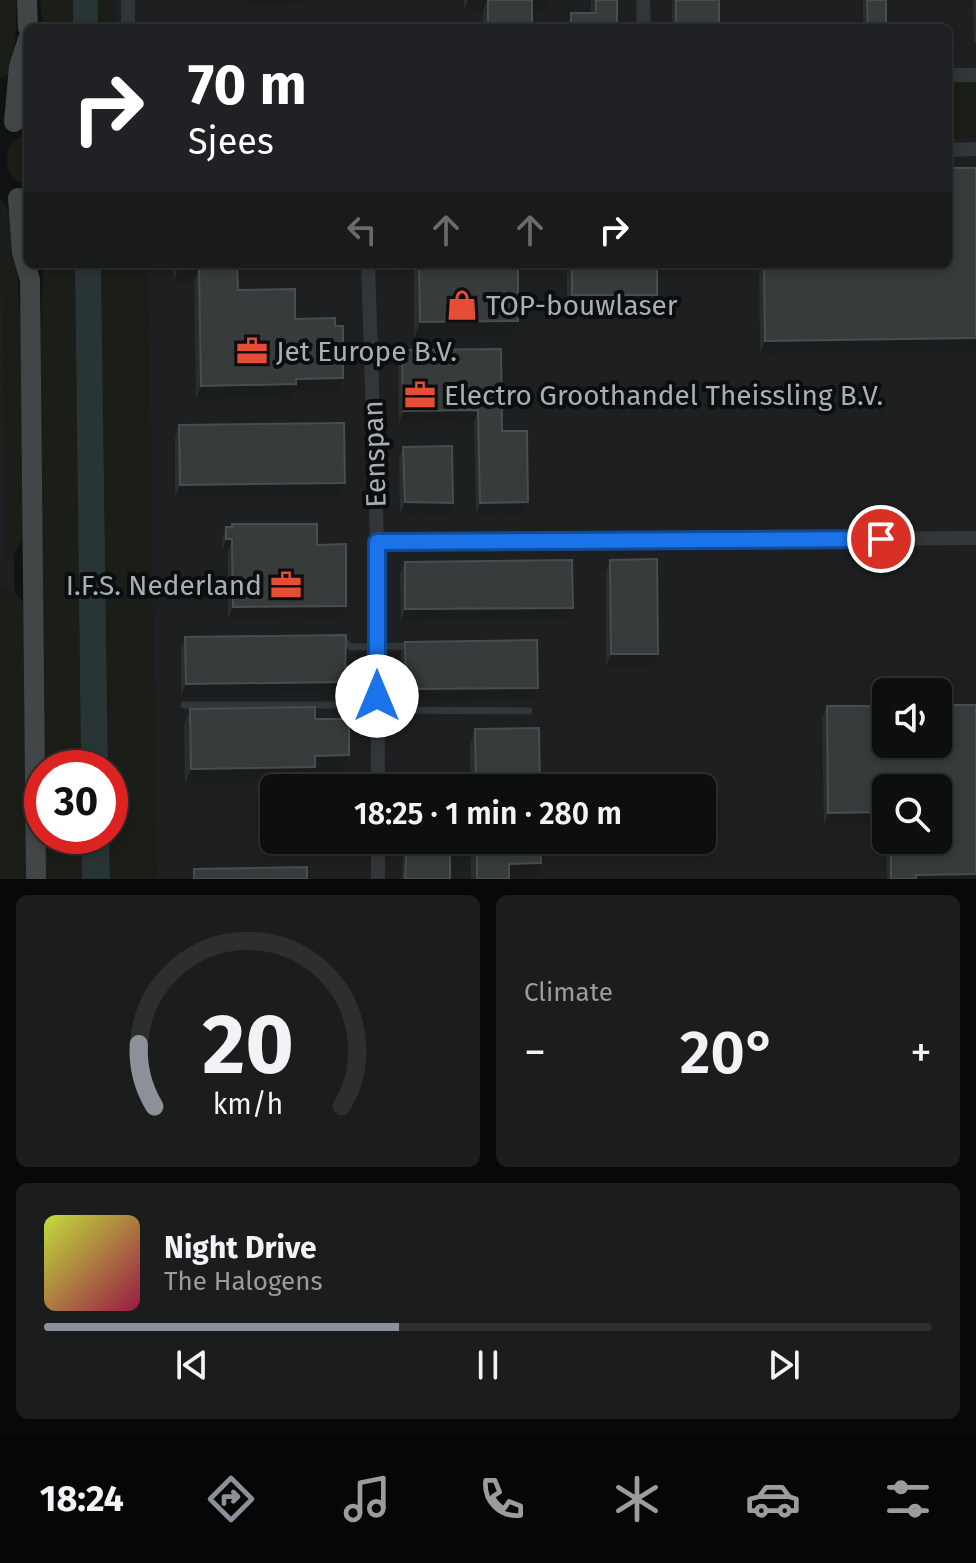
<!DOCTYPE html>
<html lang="en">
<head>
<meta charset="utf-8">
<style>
	body { margin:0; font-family:"Fira Sans",sans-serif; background:#1b1c1c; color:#f1f3f6; height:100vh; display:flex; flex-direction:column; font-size:30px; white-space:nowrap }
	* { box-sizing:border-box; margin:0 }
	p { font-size:26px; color:#9a9c9e }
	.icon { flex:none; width:44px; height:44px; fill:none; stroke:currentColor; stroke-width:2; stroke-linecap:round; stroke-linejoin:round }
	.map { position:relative; height:879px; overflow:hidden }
	.side { display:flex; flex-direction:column; gap:16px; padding:16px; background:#070808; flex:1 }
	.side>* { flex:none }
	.guide { position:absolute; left:24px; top:24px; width:928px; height:244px; border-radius:12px; box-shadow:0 4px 12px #0003,0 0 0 2px #2d2e2e; background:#202124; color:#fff; overflow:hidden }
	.fabs { position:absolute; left:872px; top:678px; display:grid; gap:16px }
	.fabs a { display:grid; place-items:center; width:80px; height:80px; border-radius:12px; background:#0d0e0e; box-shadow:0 4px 12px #0003,0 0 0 2px #2d2e2e; font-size:40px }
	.speed { position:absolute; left:24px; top:750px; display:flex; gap:16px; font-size:40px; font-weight:700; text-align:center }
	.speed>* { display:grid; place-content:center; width:104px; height:104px; border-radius:50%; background:#0d0e0e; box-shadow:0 4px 12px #0003,0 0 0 2px #2d2e2e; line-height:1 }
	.speed .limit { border:12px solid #d22; background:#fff; color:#111 }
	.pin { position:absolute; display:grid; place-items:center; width:68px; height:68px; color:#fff; margin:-34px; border:4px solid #fff; border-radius:50%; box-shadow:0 2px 8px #0007 }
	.me { position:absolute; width:88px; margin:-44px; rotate:0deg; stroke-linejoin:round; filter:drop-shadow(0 0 6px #0008) }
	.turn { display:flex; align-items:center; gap:28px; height:168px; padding:0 32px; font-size:36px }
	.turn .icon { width:104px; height:104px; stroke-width:2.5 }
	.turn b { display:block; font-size:56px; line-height:68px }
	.lanes { display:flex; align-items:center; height:76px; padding:0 32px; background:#0003; justify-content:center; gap:40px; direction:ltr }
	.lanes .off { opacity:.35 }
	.big { font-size:60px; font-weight:600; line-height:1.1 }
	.side .card { flex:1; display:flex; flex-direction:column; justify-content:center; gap:12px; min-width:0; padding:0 28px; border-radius:12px; background:#1b1c1c }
	.side .dial { align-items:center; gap:0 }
	.dial svg { height:208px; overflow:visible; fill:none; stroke:#2d2e2e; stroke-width:7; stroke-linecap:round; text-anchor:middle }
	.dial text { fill:#f1f3f6; stroke:none }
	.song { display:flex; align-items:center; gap:24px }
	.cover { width:96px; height:96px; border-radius:12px; background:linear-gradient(135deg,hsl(70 70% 55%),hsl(340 70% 35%)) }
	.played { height:8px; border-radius:4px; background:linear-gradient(90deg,#8c9099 40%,#2d2e2e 40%) }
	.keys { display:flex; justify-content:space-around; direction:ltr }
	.heat { display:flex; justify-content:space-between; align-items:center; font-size:44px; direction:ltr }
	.side .tiles { flex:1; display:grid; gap:16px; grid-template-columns:1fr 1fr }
	.card:last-child { grid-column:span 2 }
	.trip { position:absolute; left:260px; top:774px; width:456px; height:80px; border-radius:12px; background:#0d0e0e; box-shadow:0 4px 12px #0003,0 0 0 2px #2d2e2e; font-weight:600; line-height:80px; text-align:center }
	.menu { display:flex; height:128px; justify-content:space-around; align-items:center; background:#050606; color:#9a9c9e }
	.menu .icon { width:56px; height:56px }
	.menu .current { color:#8c9099 }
	.menu b { font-size:36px; color:#f1f3f6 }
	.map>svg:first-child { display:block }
	.built { fill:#1d1f20; fill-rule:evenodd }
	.green { fill:#1a1d18 }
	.water { fill:#293534 }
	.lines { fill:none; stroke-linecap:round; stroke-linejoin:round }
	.service { stroke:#333638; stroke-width:7 }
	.minor { stroke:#333638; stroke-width:14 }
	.secondary { stroke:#414647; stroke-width:20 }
	.wall { fill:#2a2d2e }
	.shaded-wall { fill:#1b1c1d }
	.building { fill:#373b3c; stroke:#484d4f; stroke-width:2 }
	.route-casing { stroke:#114b97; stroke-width:20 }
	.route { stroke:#1a73e8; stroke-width:14 }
	.labels { text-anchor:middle; stroke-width:8; stroke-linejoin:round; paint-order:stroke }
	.poi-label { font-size:28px; fill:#a4b0b3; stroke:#0c0d0e; text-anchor:start }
	.street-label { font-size:28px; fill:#a4b0b3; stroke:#0c0d0e }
</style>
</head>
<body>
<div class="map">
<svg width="976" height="879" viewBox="0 0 976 879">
	<rect width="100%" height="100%" fill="#111213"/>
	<g class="built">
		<path d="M114,0H976V879H123L117,264H948V28H115ZM886,692H938V744H886ZM274,788H702V840H274ZM886,788H938V840H886Z"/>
		<polygon points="0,216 7,226 15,624 14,879 0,879"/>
	</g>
	<g class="green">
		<polygon points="0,0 17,0 14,74 0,78"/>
		<polygon points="40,0 73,0 73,28 43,28"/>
		<polygon points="98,0 114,0 115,28 98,28"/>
		<polygon points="976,83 976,138 948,138 948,84"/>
		<path d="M28,134V185C0,181 0,139 28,134Z"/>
		<path d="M0,197L13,218L25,381L23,536C20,545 16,556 6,560Z"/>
		<polygon points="43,264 75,264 81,768 43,768 39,398"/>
		<polygon points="101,264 148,264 157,879 110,879"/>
		<polygon points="0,585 15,593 24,602 26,879 0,879"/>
		<polygon points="44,836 81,836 82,879 44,879"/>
	</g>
	<g class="water">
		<rect x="73" y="0" width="25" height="28"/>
		<polygon points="75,264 101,264 108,768 81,768"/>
		<polygon points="81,836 109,836 110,879 82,879"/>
	</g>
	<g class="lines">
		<g class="service">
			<polyline points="340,638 351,647 412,646"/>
			<polyline points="184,705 336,705 351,696 377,696"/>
			<polyline points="377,710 529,711"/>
		</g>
		<g class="minor">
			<polyline points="128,0 128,28"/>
			<polyline points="643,0 644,28"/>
			<polyline points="948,75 976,75"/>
			<polyline points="948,150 976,149"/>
			<polyline points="368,264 377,542 378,788"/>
			<polyline points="377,542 976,538"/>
			<polyline points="378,840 378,879"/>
		</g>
		<g class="secondary">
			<polyline points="27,0 28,28"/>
			<polyline points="14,122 19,67 28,39"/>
			<polyline points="18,198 22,252 30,280 36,879"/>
		</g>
	</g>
	<g class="wall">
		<polygon points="464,0 550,0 546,10 532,10 532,28 483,28 483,11 464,11"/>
		<polygon points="591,0 617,0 617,28 567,28 571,13 591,13"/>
		<rect x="672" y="0" width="47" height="28"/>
		<polygon points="798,0 886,0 886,28 863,28 863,0 798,2"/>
		<polygon points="973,0 976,0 976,42 974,42"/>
		<polygon points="173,264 237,264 238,290 295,319 335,326 343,378 339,391 293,392 291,398 196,399 194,281 174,281"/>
		<polygon points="397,264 518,264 518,321 512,337 414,338 414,271 397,271"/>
		<polygon points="567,264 657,264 653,307 567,307"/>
		<polygon points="759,264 948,264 760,353"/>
		<polygon points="402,350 502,431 528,502 523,514 476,515 474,422 399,423 398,362"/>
		<polygon points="179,425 341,495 175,497 175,437"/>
		<polygon points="403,447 449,515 400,514 399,459"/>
		<polygon points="232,524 317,545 346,606 342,618 228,619 228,552 222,552 222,539 226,527 231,527"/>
		<polygon points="610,560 654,666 606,666 606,572"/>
		<polygon points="405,562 573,608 568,620 401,621 400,574"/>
		<polygon points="185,637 345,682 341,694 181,696 181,649"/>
		<polygon points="405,642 538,688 533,700 402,702 401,654"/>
		<polygon points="938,705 976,705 976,879 887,879 886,840 938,840 938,788 886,788 886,824 824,825 822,718 827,706 886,706 886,744 938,744"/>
		<polygon points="190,709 315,719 349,755 343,771 314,771 310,783 185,784 184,725"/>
		<polygon points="475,729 540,788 470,788 470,745"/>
		<polygon points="407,840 450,879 402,879 403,850"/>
		<polygon points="471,840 540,840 535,879 471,879"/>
	</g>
	<g class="shaded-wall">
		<polygon points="248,0 307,0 306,4 247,5"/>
		<polygon points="468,0 487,0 483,11 464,11"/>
		<polygon points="531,0 550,0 546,10 527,10"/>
		<polygon points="799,0 863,0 798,2"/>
		<polygon points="400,264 416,264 414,271 397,271"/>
		<polygon points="178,268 199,268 194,281 174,281"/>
		<polygon points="572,295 657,295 653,307 567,307"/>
		<polygon points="518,321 512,337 414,338 420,322"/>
		<polygon points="976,338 976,350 760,353 765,341"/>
		<polygon points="343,378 339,391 293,392 291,398 196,399 201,386 296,379"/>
		<polygon points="478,410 474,422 399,423 403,411"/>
		<polygon points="345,483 341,495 175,497 180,485"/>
		<polygon points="405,502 453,503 449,515 400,514"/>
		<polygon points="528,502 523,514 476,515 480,503"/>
		<polygon points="226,539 232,539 228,552 222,552"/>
		<polygon points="346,606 342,618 228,619 233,607"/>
		<polygon points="573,608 568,620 401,621 405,609"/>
		<polygon points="611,654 658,654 654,666 606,666"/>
		<polygon points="345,682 341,694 181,696 186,684"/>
		<polygon points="538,688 533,700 402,702 406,689"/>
		<polygon points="349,755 343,771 314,771 310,783 185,784 191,769 315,756"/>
		<polygon points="886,812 886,824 824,825 828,813"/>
		<polygon points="541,863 535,879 503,879 509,864"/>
		<polygon points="976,874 976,879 914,879 916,875"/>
	</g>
	<g class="building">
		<rect x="488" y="0" width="44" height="28"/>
		<polygon points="596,0 617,0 617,28 571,28 571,13 596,13"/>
		<rect x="676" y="0" width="43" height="28"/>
		<polygon points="867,0 886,0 886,28 868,28"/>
		<polygon points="948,168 976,168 976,338 765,341 764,264 948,264"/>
		<polygon points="178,264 237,264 238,290 295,289 295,319 335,318 335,326 343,326 343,378 296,379 296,384 201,386 199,268 178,268"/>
		<polygon points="419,264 518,264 518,321 420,322"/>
		<rect x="572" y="264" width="85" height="31"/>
		<polygon points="501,349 502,431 527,431 528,502 480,503 478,410 403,411 402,350"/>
		<polygon points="344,423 345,483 180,485 179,425"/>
		<polygon points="452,446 453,503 405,502 403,447"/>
		<polygon points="232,524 317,524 317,545 346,544 346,606 233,607 232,539 226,539 226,527 232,527"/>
		<polygon points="657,559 658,654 611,654 610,560"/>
		<polygon points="572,560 573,608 405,609 405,562"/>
		<polygon points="346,635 345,682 186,684 185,637"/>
		<polygon points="537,640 538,688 406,689 405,642"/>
		<polygon points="938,705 976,705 976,874 916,875 916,879 891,879 891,840 938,840 938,788 886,788 886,812 828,813 827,706 886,706 886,744 938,744"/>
		<polygon points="315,707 315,719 349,719 349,755 315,756 315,767 191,769 190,709"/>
		<polygon points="539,728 540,788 476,788 475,729"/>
		<polygon points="407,840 450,840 450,879 405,879"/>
		<polygon points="477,840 540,840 541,863 509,864 509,879 477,879"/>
		<polygon points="307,867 307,879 194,879 194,869"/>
	</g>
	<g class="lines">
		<defs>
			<polyline id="route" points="377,696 377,542 881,539"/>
		</defs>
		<use href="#route" class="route-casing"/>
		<use href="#route" class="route"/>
	</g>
	<defs>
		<symbol id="shop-bare" viewBox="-9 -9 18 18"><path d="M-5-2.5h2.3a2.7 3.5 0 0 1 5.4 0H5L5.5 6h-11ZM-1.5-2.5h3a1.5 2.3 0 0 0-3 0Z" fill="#e64d36" stroke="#0c0d0e" stroke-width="2.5" paint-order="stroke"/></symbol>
		<symbol id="office-bare" viewBox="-9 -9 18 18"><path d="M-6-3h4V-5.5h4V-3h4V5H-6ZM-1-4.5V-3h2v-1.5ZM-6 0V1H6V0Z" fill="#e64d36" stroke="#0c0d0e" stroke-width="2.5" paint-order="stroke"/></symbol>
	</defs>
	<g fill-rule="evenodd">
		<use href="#shop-bare" x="440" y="283" width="44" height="44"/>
		<use href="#office-bare" x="230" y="329" width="44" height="44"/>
		<use href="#office-bare" x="398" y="373" width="44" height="44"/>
		<use href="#office-bare" x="264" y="563" width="44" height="44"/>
	</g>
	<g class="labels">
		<g class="poi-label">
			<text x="486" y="315">TOP-bouwlaser</text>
			<text x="276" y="361">Jet Europe B.V.</text>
			<text x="444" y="405">Electro Groothandel Theissling B.V.</text>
			<text x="262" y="595" text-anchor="end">I.F.S. Nederland</text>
		</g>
		<g class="street-label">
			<text transform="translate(374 454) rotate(-92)" y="10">Eenspan</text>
		</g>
	</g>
</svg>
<div class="fabs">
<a><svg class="icon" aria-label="sound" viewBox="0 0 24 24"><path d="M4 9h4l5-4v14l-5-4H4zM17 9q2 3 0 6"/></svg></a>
<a><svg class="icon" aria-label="search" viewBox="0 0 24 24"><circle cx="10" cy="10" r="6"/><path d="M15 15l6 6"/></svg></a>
</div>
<div class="speed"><div class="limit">30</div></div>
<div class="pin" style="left:881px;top:539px;background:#d93025"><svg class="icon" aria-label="arrive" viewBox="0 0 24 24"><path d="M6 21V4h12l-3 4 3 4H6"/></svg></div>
<svg class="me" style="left:377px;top:696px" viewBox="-20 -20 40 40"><circle r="19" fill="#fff"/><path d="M0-13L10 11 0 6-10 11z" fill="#1a73e8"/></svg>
<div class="trip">18:25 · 1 min · 280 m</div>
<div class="guide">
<div class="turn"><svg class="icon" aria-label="right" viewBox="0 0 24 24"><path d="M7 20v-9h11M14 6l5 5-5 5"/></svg><div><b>70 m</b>Sjees</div></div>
<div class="lanes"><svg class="icon off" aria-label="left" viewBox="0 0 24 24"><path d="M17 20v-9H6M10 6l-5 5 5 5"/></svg><svg class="icon off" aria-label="ahead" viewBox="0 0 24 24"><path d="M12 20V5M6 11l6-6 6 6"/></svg><svg class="icon off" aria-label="ahead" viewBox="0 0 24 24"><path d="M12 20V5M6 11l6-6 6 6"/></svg><svg class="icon" aria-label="right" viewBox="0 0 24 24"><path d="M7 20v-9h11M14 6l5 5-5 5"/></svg></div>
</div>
</div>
<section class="side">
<div class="tiles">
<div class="card dial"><svg viewBox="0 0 100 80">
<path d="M14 69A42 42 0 1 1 86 69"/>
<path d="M14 69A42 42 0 0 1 8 45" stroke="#8c9099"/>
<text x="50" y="56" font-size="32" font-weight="700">20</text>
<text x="50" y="72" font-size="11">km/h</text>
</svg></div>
<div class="card"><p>Climate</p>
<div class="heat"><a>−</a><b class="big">20°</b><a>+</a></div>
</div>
<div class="card">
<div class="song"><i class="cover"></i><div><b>Night Drive</b><p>The Halogens</p></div></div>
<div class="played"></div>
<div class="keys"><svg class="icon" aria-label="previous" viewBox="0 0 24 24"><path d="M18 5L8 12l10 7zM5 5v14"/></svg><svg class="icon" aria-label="pause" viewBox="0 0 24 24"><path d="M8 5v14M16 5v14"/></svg><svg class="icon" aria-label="next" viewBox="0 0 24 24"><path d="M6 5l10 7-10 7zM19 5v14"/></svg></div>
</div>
</div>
</section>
<nav class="menu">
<b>18:24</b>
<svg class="icon current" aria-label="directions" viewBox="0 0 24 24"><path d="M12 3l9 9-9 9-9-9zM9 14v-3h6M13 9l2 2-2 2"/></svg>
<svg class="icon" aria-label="music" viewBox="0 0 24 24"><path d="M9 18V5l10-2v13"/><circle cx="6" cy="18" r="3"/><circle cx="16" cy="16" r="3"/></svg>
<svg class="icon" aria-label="phone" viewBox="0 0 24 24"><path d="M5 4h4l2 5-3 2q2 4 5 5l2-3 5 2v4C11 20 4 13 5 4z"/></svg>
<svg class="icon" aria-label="climate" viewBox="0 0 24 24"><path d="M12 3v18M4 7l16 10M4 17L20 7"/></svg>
<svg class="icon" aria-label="car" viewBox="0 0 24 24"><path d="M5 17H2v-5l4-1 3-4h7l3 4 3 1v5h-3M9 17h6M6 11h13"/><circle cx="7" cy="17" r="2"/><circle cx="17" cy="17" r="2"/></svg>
<svg class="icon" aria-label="filters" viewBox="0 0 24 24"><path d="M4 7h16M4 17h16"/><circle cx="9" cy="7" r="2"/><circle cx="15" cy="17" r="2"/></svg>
</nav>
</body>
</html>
